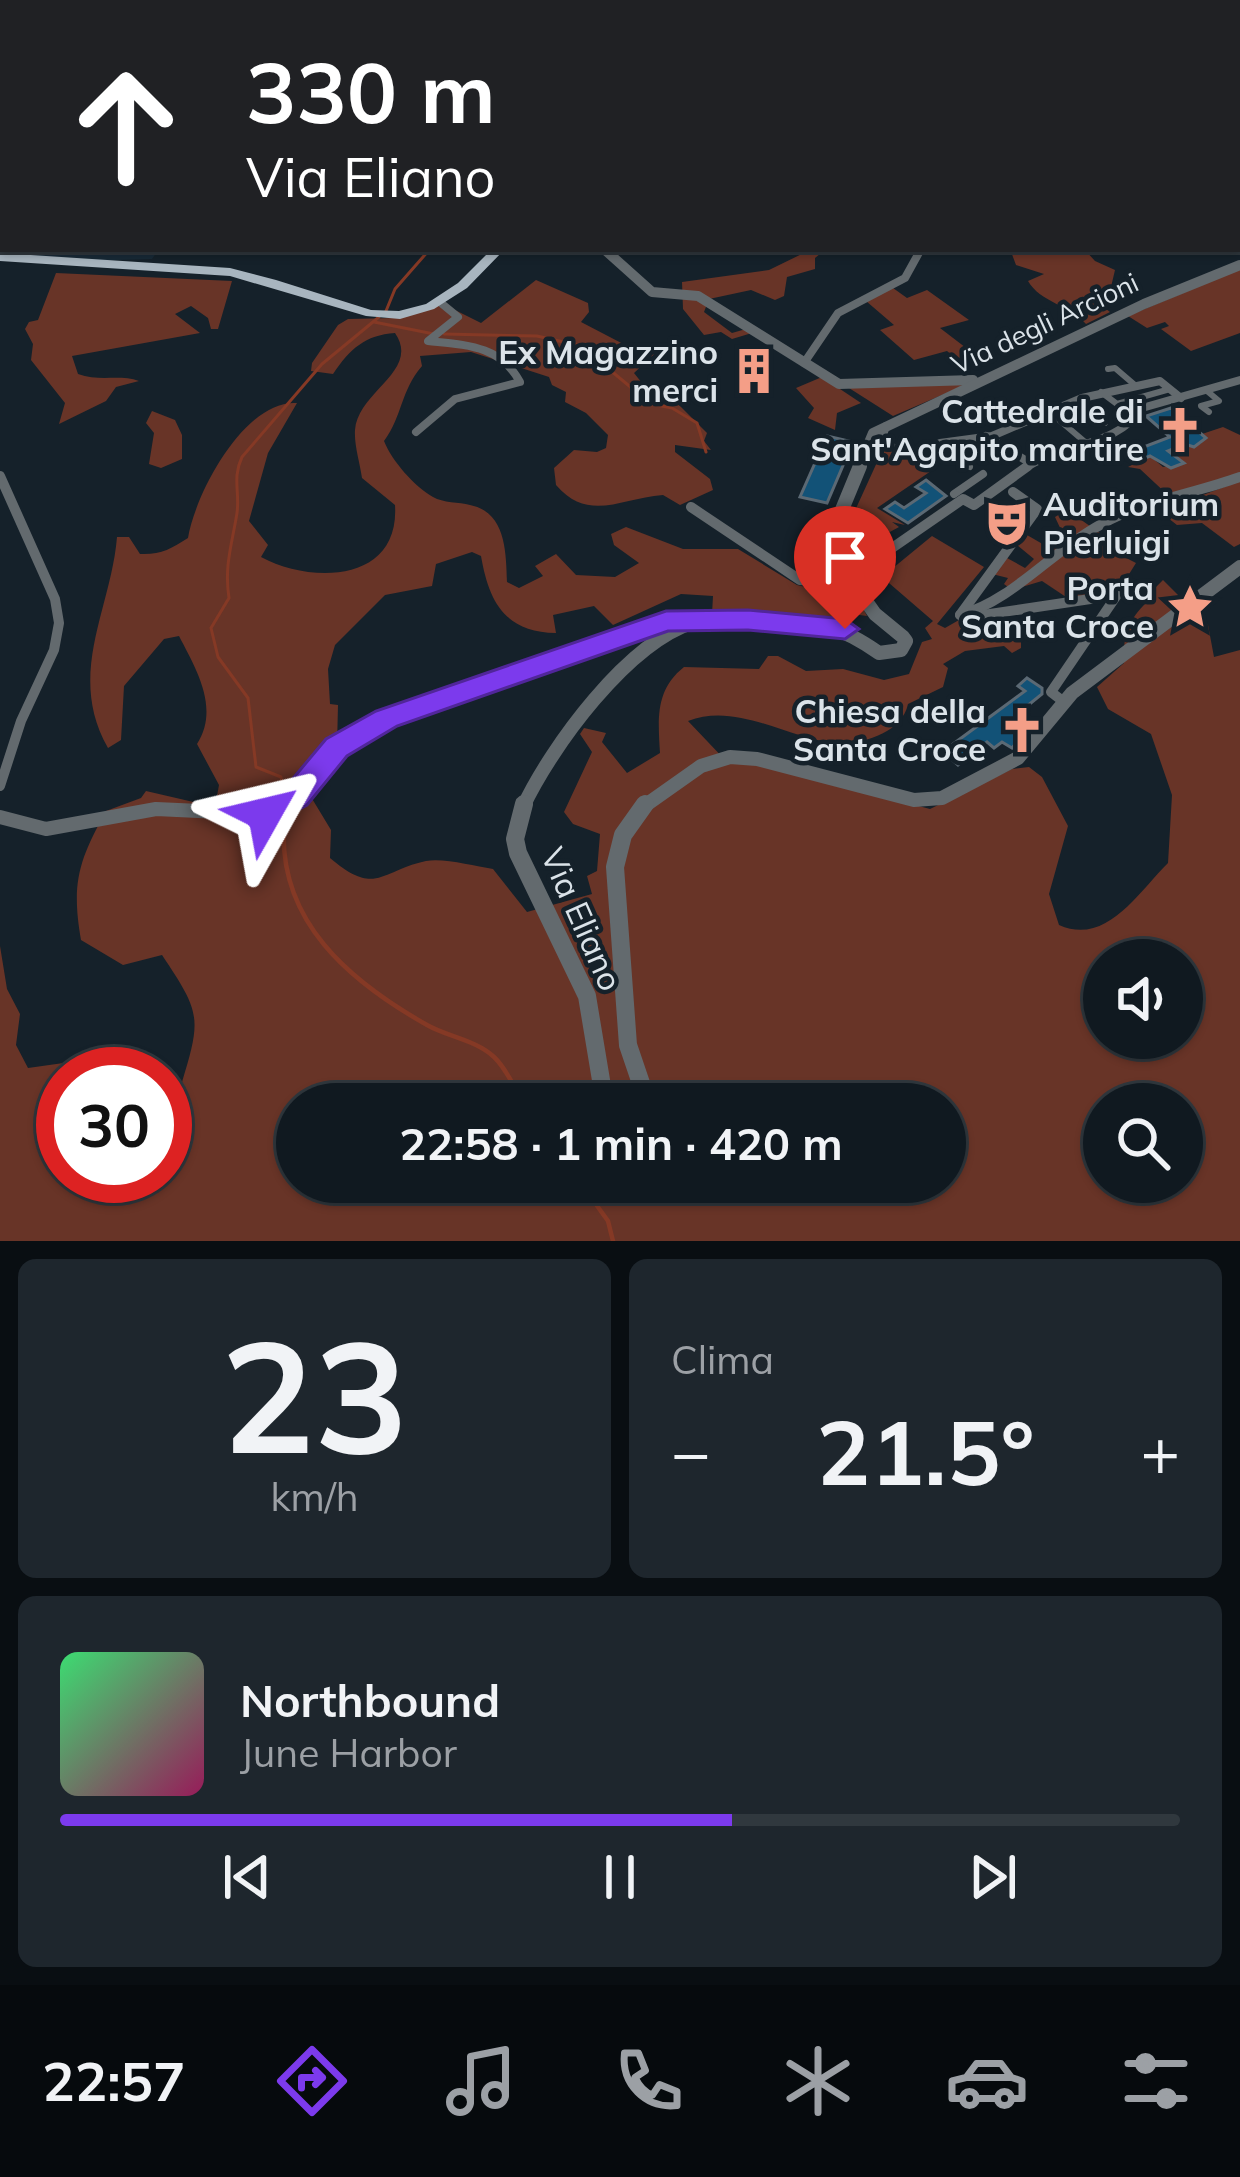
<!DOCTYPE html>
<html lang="it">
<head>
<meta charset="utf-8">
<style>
	body { margin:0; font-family:Mulish,sans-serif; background:#1e262d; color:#f1f3f6; height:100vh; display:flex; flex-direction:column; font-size:45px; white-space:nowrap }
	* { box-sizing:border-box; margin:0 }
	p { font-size:39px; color:#9ca0a5 }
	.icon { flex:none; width:66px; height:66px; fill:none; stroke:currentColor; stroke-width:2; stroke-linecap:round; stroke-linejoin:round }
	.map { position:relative; height:1241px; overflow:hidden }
	.side { display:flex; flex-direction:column; gap:18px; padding:18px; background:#090e12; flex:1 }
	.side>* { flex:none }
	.top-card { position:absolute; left:0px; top:0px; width:1242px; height:252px; box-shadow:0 3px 9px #0004,0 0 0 3px #30383e; background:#202124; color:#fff; overflow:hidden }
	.tools { position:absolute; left:1083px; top:939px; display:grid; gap:24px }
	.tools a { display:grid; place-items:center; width:120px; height:120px; border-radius:50%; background:#101920; box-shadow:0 3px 9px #0004,0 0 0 3px #30383e; font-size:60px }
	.speed { position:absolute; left:36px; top:1047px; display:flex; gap:24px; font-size:60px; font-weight:700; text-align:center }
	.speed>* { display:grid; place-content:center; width:156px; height:156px; border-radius:50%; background:#101920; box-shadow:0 3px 9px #0004,0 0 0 3px #30383e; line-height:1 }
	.speed .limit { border:18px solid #d22; background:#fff; color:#111 }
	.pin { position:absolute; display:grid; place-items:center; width:102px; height:102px; color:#fff; margin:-123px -51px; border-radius:50% 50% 50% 0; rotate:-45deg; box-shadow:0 0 12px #0007 }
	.pin .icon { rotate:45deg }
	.me { position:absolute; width:132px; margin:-66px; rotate:53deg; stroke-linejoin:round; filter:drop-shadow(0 0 9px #0008) }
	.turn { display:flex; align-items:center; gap:42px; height:252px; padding:0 48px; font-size:54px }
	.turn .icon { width:156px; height:156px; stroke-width:2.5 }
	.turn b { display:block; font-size:84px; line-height:102px }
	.big { font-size:90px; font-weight:700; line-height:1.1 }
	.side .widget { flex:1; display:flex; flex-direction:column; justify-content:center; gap:18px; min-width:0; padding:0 42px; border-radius:18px; background:#1e262d }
	.side .dial { align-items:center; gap:0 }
	.dial b { font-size:156px; line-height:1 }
	.song { display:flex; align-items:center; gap:36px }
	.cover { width:144px; height:144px; border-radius:18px; background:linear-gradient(135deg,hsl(140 70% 55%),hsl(330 70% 35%)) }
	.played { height:12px; border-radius:6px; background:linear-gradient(90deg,#7c3aed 60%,#30383e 60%) }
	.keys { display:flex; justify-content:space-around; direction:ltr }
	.heat { display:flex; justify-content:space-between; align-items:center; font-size:66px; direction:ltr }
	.side .tiles { flex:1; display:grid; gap:18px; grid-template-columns:1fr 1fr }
	.widget:last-child { grid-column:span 2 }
	.trip { position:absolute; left:276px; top:1083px; width:690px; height:120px; border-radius:60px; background:#101920; box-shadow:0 3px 9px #0004,0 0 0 3px #30383e; font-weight:700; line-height:120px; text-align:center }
	.tab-bar { display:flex; height:192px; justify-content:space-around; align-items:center; background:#060a0d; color:#9ca0a5 }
	.tab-bar .icon { width:84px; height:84px }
	.tab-bar .current { color:#7c3aed }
	.tab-bar b { font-size:54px; color:#f1f3f6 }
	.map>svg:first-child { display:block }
	.built { fill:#182a37 }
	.green { fill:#683427; fill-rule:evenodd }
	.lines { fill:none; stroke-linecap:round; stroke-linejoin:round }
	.stream-far1 { stroke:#853925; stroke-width:3 }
	.stream { stroke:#853925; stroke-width:4.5 }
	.building { fill:#125277; stroke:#5b6974; stroke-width:3 }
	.pedestrian-tunnel { stroke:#333e47; stroke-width:6; stroke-dasharray:6 3; stroke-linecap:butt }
	.pedestrian-far1 { stroke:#636a6e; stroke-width:6 }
	.pedestrian { stroke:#636a6e; stroke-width:8 }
	.minor-far2 { stroke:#636a6e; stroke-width:8 }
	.minor-far1 { stroke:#636a6e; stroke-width:10 }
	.minor { stroke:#636a6e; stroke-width:14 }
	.tertiary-far3 { stroke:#636a6e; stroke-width:8 }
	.tertiary-far2 { stroke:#636a6e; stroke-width:10 }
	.tertiary-far1 { stroke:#636a6e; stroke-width:14 }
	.tertiary { stroke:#636a6e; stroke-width:18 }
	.primary { fill:#a8b5bf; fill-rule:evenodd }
	.route { fill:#7c3aed; stroke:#51269a; stroke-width:3 }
	.labels { text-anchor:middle; stroke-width:9; stroke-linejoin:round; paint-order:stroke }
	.far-street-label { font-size:27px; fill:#dbe3e9; stroke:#15212a }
	.poi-label { font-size:33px; font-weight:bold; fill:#dbe3e9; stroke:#15212a; text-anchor:end }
	.street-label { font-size:33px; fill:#dbe3e9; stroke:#15212a }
</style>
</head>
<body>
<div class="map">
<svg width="1240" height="1241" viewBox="0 0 1240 1241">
	<rect width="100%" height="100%" fill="#15212a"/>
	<polygon class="built" points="3,196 3,249 159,249 152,259 115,260 64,261 0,253"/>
	<g class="green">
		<polygon points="812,249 826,249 815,258 815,269 787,277 784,296 775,300 751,290 709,299 704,312 732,333 746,329 752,333 732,339 721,332 704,335 683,309 682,282 769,270"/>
		<path d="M1010,249H1084L1095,261L1115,270L1111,287L1093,299L1110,312L1086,324C1069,305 1040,302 1028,281L1044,274L1016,265Z"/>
		<polygon points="1240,269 1240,333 1191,351 1161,329 1169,326 1165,322 1147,328 1128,316"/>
		<path d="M56,273L232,281L218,329H211L208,318L191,306L175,314L200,333L72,356L78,374C99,382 120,374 139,381L116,387L106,401L59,424L65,403L31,360L33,344L25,329L29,322L38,320Z"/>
		<path d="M536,280L588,303L589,312L581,322L629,347L661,348L634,373L646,388L674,400L707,433L704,441L711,450L675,445V452L710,479L713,490L680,505L663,495C621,498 589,523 556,485L554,468L574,450L597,452L606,448L608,435L586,413L565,402L566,392L552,385L549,377L471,352L420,356L422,366C400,392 403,415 384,441C392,461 414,486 433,497C443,503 459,502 470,505C506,512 506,552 507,582L519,588L543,576L535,566L556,554L576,575L615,577L639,563L614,545L611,534L626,527L683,549H738L797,585L837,594L839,588L853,590L867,616L852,614L846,623L712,614L713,596L681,594L613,625L594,606L553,615L556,633C505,632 489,602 481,556L472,552L436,564L432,586L385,595L335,645L328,669L330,704L338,705L337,747L305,787L331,830L330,858C376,897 380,871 426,861C445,858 473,866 493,869L527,912L592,894L587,876L597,871L600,834L573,824L564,812L592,752L580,734L584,728L606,733L602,742L627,773L660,753C658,719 655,690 684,667L759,669L768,656H778L806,671L843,669L884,680L909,674L922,642L932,639L925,628L933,621L882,577L932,536L984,567L937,624L945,628L959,620H1000L1009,632L1028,637L1021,641V648L1012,653L1004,646L965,651L943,664L948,668L943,687L908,704C902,732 865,744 838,743C791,741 738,701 688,721L727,762L772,767L930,809L1012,769L1029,767L1042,777L1068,826L1049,894L1059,925C1106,946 1137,894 1168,863L1172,795L1151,734L1108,709L1097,687L1124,663C1123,631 1129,619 1151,598L1150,593L1163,580L1208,625L1214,657L1240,650V1241H0V946L7,989L20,1014L16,1045L28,1068L99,1058L154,1074H63V1176H165V1077L182,1082C202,1017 200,1012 162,955L123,965L81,940C71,883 79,860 106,811L141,798L146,791L215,807L219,785L197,744C220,708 196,669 179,636L164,639L124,686L121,740L108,748C66,674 111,610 117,537H129L140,554C160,555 171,549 188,538C195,494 245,399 297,403L268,453L249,521L268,545L261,557C311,584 400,583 395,505L362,478C360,463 354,445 355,430C358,391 421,371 395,333C365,335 350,349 333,374L311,371L312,363L338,325L348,319L394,318L441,303L481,323ZM1104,960H1182V1038H1104ZM297,1104H945V1182H297ZM1104,1104H1182V1182H1104Z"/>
		<polygon points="893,288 907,298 927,290 969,320 940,328 974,354 957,359 947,351 914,360 880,330 894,325 866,301"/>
		<polygon points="822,377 861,403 837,413 835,430 808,418 814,408 796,388"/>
		<polygon points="957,383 963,386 893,416 849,388"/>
		<polygon points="152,411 175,420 182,435 182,459 161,468 149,464 154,433 146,423"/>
		<polygon points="1223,427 1240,435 1240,474 1170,497 1140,469 1128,467 1150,456 1163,467 1183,463 1168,451 1184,442 1201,444 1202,434"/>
		<path d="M884,447C900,458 920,452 934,462L931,471L877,508L905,525L892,522L899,527L888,533L865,529L863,538L877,548L839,571L832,561Z"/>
		<polygon points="1240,481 1240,544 1234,547 1202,523 1177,525 1168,518 1171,507"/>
		<polygon points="1067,510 1107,538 1101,545 1136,563 1121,587 1069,599 1042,581 1012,590 1004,584 1008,578 992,574 1007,558 1025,568 1034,559 1017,545 1027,535 1046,546 1062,532 1055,517"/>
	</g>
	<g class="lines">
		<g class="stream-far1">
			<polyline points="386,311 395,289 430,249"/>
			<polyline points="374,322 434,334"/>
			<polyline points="444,334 537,336 581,346 651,404 672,408 697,423 706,452"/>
			<path d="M284,795L281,777L256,767L248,698L218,657L211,628L229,598C224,566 232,544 237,513C240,492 232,478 242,457L322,364L379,317"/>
		</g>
		<g class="stream">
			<path d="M284,825C278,921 349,981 427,1025C448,1037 476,1040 494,1057C508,1070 514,1089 525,1104"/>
			<polyline points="580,1182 608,1221 613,1241"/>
		</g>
	</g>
	<g class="building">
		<polygon points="1171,408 1206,438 1194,447 1185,444 1168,451 1184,463 1171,468 1150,456 1138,461 1128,453 1170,437 1146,416"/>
		<polygon points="827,436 853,442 827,503 800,497"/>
		<polygon points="926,480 946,496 908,523 885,509 895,502 904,508 926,493 916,487"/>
		<polygon points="1027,678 1042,688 1042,694 1016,715 1031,725 1012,748 1002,742 994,748 987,742 958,765 950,758 945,750 1025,691 1018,686"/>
	</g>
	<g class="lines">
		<polyline class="pedestrian-tunnel" points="930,443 949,456"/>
		<g class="pedestrian-far1">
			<polyline points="1108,369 1115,368 1136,386"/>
			<polyline points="1207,391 1219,401 1201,406 1209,412"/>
			<polyline points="1101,392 1117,404 1170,389"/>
			<polyline points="1066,406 1105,423"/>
			<polyline points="1051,413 1085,442"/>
			<polyline points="949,456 970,467"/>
		</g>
		<polyline class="pedestrian" points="954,494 983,474"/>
		<g class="minor-far2">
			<polyline points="804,363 838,313 905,278 921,249"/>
			<path d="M886,426L882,438C895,453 910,456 928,450"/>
			<path d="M416,432L455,399L520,382C500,345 466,345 428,341L458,317L441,303"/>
			<polyline points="986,436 1030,463"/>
			<polyline points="940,443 992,436 1082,398 1160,381 1181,398"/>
			<path d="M1024,469C1059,444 1118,447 1142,408L1240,380"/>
		</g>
		<g class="minor-far1">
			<polyline points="0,476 55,599 59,623 54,650 21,721 0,786"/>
			<polyline points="691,507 800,580 840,584 963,499 974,505 1028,466"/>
			<path d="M960,615C1012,601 1052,551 1100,525C1143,501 1193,494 1240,477"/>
			<polyline points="960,615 1037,509 1013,492"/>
			<polyline points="963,618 1117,595 1051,692 1064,702"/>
			<polyline points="276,807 296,797 337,747 387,719 666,621 698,619"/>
		</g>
		<polyline class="minor" points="0,817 46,829 156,809 264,814 282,804"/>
		<polyline class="tertiary-far3" points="665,0 676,3"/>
		<g class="tertiary-far2">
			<polyline points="604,249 652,292 698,296 839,384 973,380"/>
			<polyline points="858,469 873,433 1144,304 1240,265"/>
		</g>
		<g class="tertiary-far1">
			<path d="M523,807C552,746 627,643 694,622C716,615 745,618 768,619C817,621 839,625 879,653L901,650L906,641L903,637L875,614L856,587L831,577L820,563L860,466"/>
			<polyline points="643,807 701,766 730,757 757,759 914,800 942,798 1018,758 1072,693 1240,567"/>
		</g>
		<g class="tertiary">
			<polyline points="524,804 515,839 518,853 587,996 605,1104"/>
			<polyline points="645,804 623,835 615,867 628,1045 648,1104"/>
		</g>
		<g class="primary">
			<polygon points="994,0 1002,0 1000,3 992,3"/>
			<polygon points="492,249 505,249 467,288 434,309 400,319 366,316 230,276 0,261 0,253 230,268 276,280 371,310 399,311 426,304 458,283"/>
		</g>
	</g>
	<polygon class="route" points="748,610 845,619 859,629 845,639 748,630 668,631 397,726 347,756 307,805 265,827 254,823 249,814 254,805 285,788 326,739 376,711 666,611"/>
	<defs>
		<symbol id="building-bare" viewBox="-9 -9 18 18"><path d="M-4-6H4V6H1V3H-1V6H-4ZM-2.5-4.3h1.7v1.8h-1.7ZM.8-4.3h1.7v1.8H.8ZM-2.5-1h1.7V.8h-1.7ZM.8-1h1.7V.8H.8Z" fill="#f49e87" stroke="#15212a" stroke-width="2.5" paint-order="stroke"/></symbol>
		<symbol id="church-bare" viewBox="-9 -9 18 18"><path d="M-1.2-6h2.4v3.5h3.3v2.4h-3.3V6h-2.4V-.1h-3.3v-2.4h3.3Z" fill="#f49e87" stroke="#15212a" stroke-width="2.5" paint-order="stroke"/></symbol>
		<symbol id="theatre-bare" viewBox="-9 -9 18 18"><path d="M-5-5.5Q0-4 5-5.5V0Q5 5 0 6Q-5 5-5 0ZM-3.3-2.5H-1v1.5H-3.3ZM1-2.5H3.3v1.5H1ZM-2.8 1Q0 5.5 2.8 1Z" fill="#f49e87" stroke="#15212a" stroke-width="2.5" paint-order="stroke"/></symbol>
		<symbol id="sight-bare" viewBox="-9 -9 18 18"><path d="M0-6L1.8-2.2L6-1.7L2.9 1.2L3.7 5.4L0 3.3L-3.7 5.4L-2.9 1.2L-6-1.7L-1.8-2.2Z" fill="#f49e87" stroke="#15212a" stroke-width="2.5" paint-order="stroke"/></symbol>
	</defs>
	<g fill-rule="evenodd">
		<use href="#building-bare" x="721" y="338" width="66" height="66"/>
		<use href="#church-bare" x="1147" y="397" width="66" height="66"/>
		<use href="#theatre-bare" x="974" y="490" width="66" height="66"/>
		<use href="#sight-bare" x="1157" y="574" width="66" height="66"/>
		<use href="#church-bare" x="989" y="697" width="66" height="66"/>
	</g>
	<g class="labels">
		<g class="far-street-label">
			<text transform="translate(1045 324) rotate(-25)" y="9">Via degli Arcioni</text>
		</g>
		<g class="poi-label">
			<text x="718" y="364">Ex Magazzino<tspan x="718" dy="38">merci</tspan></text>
			<text x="1144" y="423">Cattedrale di<tspan x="1144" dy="38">Sant'Agapito martire</tspan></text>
			<text x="1043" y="516" text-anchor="start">Auditorium<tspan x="1043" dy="38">Pierluigi</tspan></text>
			<text x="1154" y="600">Porta<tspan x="1154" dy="38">Santa Croce</tspan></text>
			<text x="986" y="723">Chiesa della<tspan x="986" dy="38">Santa Croce</tspan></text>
		</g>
		<g class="street-label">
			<text transform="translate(582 919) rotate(66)" y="12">Via Eliano</text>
		</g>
	</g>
</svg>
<div class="tools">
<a><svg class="icon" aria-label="sound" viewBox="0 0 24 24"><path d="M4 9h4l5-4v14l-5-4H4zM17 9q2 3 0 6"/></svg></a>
<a><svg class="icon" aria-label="search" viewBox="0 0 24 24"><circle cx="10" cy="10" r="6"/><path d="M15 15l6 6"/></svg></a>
</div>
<div class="speed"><div class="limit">30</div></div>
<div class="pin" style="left:845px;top:629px;background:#d93025"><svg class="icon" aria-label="arrive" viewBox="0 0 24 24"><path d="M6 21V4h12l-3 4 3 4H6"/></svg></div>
<svg class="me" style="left:265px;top:814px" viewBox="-20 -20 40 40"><path d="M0-17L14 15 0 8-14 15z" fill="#7c3aed" stroke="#fff" stroke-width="4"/></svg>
<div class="trip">22:58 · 1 min · 420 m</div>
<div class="top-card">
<div class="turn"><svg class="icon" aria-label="ahead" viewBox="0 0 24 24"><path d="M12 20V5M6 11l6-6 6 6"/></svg><div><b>330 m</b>Via Eliano</div></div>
</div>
</div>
<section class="side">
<div class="tiles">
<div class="widget dial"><b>23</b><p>km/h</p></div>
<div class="widget"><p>Clima</p>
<div class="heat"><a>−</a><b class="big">21.5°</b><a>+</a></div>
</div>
<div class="widget">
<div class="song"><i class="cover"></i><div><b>Northbound</b><p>June Harbor</p></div></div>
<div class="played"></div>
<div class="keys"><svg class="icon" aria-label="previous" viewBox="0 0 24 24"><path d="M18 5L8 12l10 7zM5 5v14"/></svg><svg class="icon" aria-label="pause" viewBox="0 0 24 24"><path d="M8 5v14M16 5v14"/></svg><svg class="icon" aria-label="next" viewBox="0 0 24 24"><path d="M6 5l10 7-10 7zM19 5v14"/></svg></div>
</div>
</div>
</section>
<nav class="tab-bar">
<b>22:57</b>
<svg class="icon current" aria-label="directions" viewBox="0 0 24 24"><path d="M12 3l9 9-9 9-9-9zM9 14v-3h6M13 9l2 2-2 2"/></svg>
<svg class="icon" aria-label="music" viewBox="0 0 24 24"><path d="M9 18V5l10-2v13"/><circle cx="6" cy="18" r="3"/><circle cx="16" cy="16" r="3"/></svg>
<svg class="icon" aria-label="phone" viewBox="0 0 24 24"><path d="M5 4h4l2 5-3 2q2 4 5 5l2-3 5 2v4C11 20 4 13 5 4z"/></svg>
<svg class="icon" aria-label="climate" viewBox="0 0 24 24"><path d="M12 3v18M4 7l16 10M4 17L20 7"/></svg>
<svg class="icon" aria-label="car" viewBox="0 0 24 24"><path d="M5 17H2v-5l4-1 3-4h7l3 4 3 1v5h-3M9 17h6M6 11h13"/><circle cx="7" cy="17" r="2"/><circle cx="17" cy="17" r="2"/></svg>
<svg class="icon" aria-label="filters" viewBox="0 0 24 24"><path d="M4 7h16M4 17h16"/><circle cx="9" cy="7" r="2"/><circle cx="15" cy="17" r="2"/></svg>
</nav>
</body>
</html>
